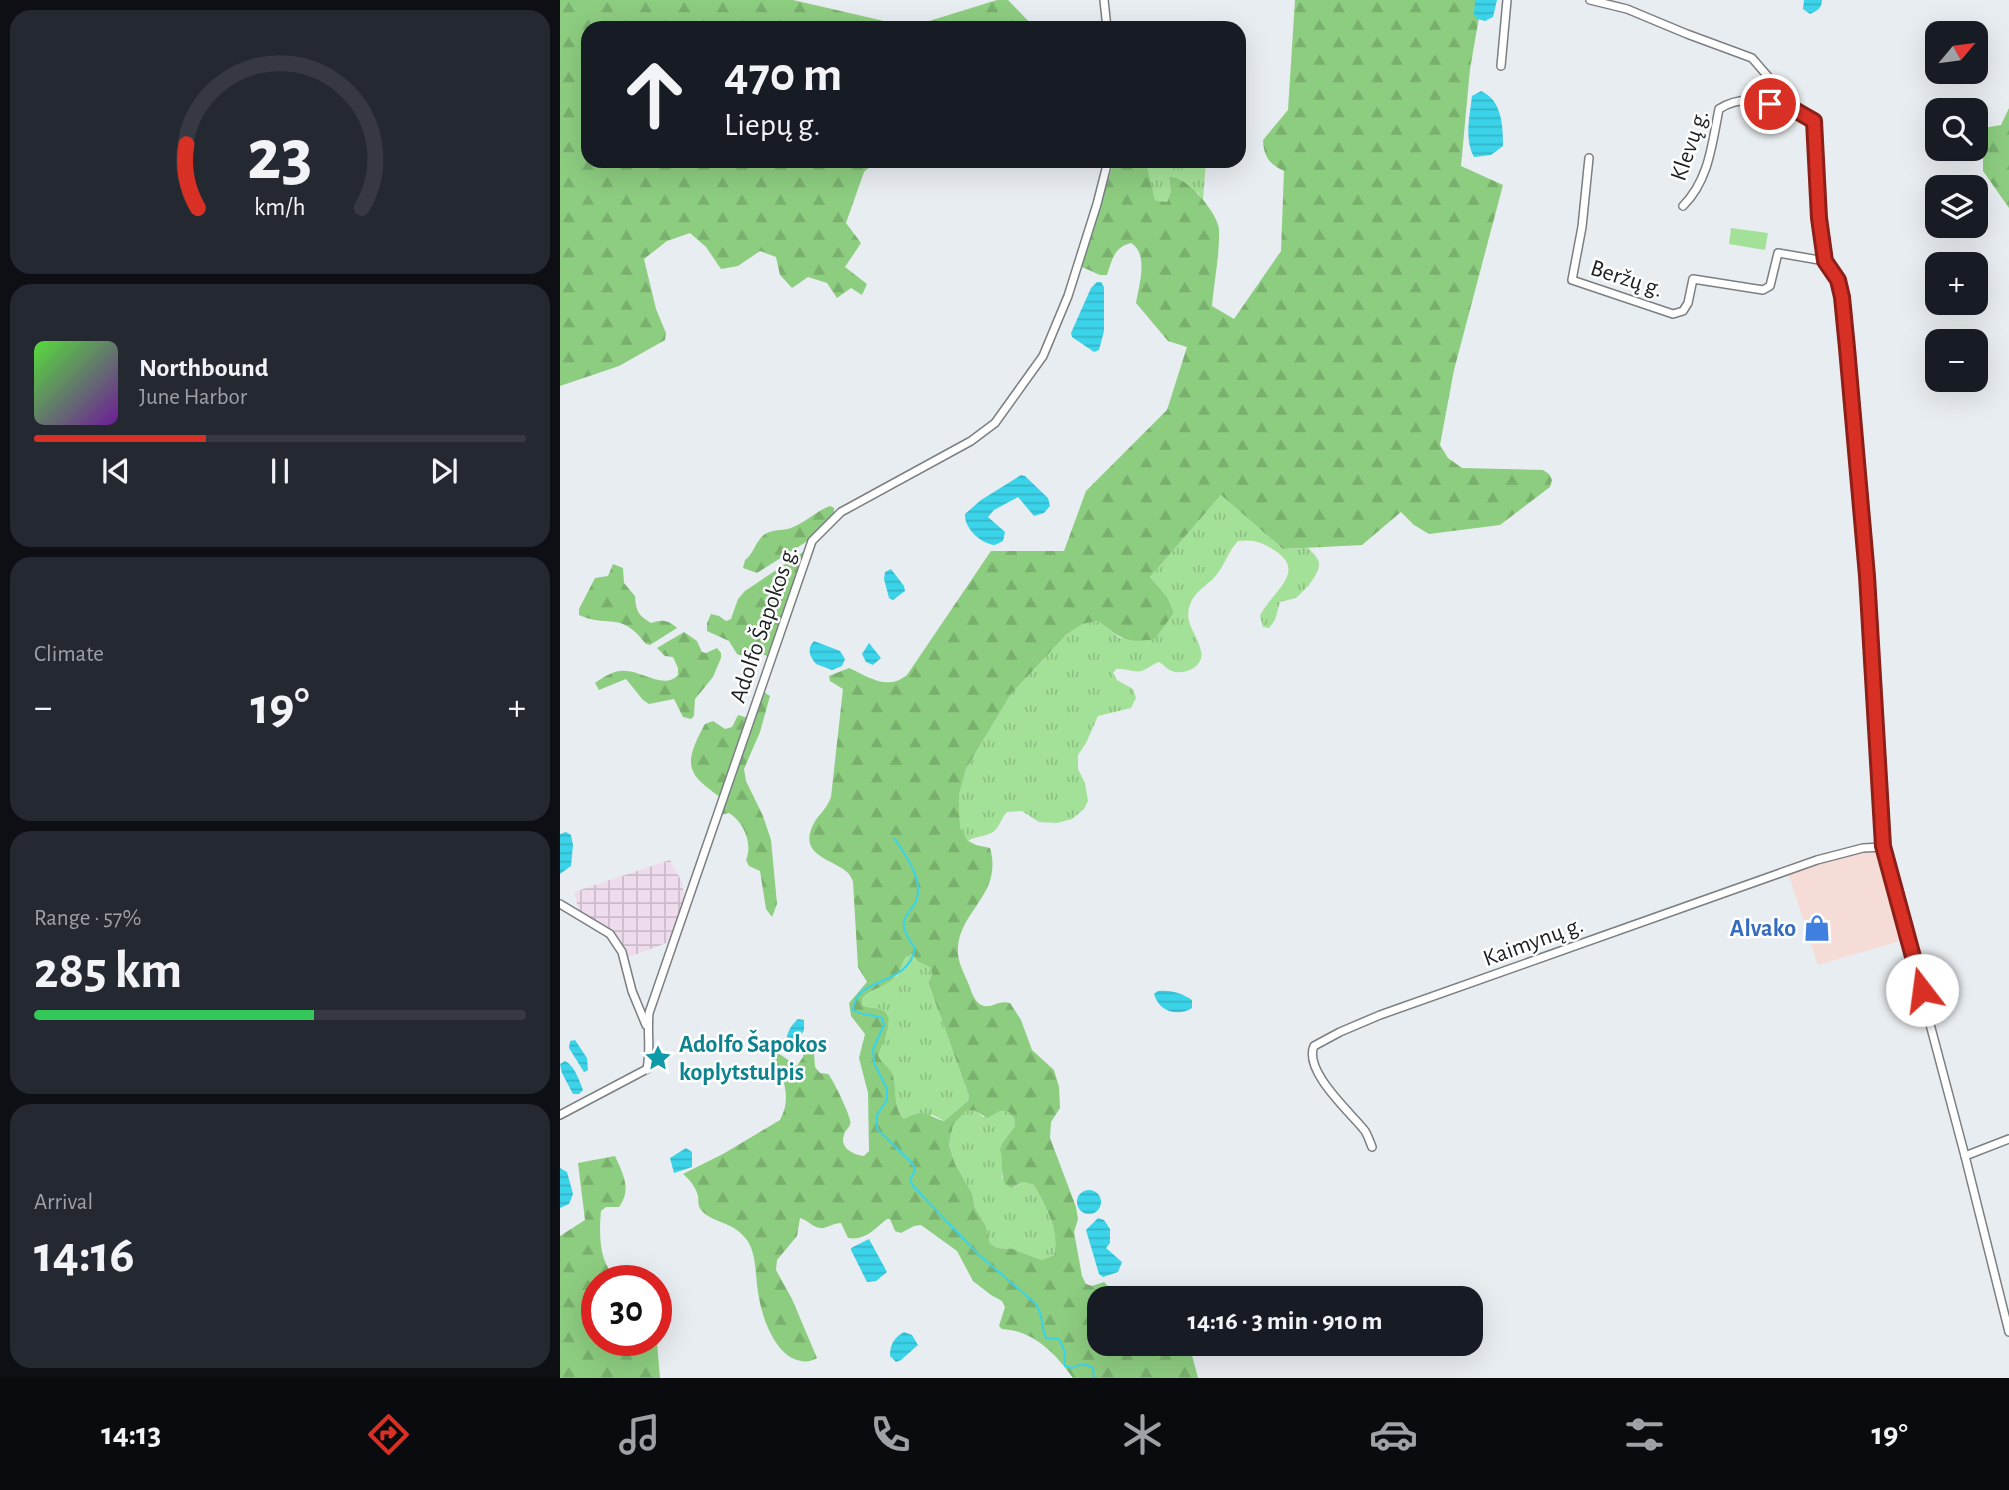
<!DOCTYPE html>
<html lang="en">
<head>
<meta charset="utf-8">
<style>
	body { margin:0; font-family:"Alegreya Sans",sans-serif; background:#242831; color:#f1f3f6; height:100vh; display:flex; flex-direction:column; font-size:26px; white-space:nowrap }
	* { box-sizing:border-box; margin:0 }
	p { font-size:23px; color:#9ea1a6 }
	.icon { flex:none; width:38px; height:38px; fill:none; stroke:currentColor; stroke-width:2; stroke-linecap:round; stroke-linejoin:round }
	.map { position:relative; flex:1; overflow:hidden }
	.side { display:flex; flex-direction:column; gap:10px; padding:10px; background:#0d0f14; width:560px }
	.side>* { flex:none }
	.banner { position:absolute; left:21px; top:21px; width:665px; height:147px; border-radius:21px; box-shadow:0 7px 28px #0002; background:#171b24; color:#f1f3f6; overflow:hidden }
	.needle { width:46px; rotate:61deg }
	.fabs { position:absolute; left:1365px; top:21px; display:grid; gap:14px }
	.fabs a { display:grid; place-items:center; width:63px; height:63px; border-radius:14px; background:#171b24; box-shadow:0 7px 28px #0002; font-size:35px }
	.speed { position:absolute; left:21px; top:1265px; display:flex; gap:14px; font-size:35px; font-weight:700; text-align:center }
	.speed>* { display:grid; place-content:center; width:91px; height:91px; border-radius:50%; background:#171b24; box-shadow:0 7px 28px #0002; line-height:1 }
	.speed .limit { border:10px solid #d22; background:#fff; color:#111 }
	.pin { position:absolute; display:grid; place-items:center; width:60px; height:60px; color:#fff; margin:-30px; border:4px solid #fff; border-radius:50%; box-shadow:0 2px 7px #0007 }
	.me { position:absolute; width:77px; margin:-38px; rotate:345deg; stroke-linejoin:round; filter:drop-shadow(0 0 5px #0008) }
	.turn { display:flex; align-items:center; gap:24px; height:147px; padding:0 28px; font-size:32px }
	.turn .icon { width:91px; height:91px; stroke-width:2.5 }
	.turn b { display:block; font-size:49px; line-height:60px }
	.big { font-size:52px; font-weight:700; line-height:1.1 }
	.side .widget { flex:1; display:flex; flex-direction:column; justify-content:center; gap:10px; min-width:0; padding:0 24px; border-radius:21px; background:#242831 }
	.side .dial { align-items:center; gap:0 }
	.dial svg { height:182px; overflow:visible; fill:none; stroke:#363941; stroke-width:7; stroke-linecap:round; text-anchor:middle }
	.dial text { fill:#f1f3f6; stroke:none }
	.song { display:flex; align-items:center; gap:21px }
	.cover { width:84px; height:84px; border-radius:10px; background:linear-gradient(135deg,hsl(110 70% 55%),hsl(280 70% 35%)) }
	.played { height:7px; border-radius:4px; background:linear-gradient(90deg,#d93025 35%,#363941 35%) }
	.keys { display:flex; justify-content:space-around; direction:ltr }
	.heat { display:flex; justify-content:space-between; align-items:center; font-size:38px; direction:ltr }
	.charge { height:10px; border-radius:5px; background:linear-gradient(90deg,#34c759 57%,#363941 0) }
	.trip { position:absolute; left:527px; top:1286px; width:396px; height:70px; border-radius:21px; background:#171b24; box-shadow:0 7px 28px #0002; font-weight:700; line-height:70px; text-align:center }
	.menu { display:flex; height:112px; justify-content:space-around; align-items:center; background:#090b0e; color:#9ea1a6 }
	.menu .icon { width:49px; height:49px }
	.menu .selected { color:#d93025 }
	.menu b { font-size:32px; color:#f1f3f6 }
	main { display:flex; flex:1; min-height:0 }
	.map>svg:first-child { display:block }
	.commercial { fill:#f6dcd6 }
	.industrial { fill:url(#industrial-grid) }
	.grass { fill:url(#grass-tufts) }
	.forest { fill:url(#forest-firs); fill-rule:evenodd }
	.pitch { fill:#a4e198 }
	.water { fill:url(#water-rules) }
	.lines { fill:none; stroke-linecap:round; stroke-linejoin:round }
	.stream { stroke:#3bd3e9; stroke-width:2 }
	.minor-casing { stroke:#7b7f83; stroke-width:10 }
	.minor { stroke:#fff; stroke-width:7 }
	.route-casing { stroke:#8d1f18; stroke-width:18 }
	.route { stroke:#d93025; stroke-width:12 }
	.labels { text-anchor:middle; stroke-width:5; stroke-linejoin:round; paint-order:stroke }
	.street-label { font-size:24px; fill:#1f2022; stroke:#fff }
	.shop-label { font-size:24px; font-weight:bold; fill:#366cbe; stroke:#fff; text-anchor:end }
	.culture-label { font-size:24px; font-weight:bold; fill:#0d838f; stroke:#fff; text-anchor:start }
</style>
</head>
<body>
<main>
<section class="side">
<div class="widget dial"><svg viewBox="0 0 100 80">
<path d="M14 69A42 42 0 1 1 86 69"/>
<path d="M14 69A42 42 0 0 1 9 41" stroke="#d93025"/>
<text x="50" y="56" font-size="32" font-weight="700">23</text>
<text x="50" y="72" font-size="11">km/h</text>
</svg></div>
<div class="widget">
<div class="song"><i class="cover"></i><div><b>Northbound</b><p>June Harbor</p></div></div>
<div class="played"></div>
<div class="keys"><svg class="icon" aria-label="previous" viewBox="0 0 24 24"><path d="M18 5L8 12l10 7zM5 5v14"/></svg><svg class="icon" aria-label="pause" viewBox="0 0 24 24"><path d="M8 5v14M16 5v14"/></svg><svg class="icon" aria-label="next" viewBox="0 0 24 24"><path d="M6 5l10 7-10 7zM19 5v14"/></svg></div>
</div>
<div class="widget"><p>Climate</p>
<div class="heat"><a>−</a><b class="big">19°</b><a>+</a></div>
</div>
<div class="widget"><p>Range · 57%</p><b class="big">285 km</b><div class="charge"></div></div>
<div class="widget"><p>Arrival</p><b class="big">14:16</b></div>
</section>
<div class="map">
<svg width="1449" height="1378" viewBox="0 0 1449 1378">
	<defs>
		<pattern id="industrial-grid" width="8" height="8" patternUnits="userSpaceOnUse" patternTransform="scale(1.75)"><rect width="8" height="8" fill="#eedced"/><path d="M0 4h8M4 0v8" fill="none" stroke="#ccbccb"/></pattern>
		<pattern id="grass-tufts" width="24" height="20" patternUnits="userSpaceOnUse" patternTransform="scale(1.75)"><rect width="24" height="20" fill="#a4e198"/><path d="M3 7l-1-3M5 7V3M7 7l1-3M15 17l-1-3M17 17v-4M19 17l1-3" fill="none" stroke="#8dc183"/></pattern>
		<pattern id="forest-firs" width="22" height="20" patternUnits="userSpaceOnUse" patternTransform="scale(1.75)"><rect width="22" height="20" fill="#8dcd80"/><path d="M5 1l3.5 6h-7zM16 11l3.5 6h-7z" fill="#79b06e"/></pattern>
		<pattern id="water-rules" width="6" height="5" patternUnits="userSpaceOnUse" patternTransform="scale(1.75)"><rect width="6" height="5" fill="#3bd3e9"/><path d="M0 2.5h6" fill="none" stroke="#34b5c8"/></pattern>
	</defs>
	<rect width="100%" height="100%" fill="#e8edf1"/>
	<polygon class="commercial" points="1317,850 1321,852 1347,939 1258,965 1228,873 1263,862"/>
	<polygon class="industrial" points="110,860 122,882 125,901 109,942 66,958 58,940 20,916 14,892"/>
	<g class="grass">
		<polygon points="586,161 646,161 643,201 638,193 609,178 611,191 607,202 595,200"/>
		<path d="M661,495L723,549L748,548C752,552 758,557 759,563C760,575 744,591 736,598L720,602L715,620L709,628L703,627L700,616C711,592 749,572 714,550C702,542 693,539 678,541C668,552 666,562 658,573C651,583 638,589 632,600C621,622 637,632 641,651C645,666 625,676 612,671C608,670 603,664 599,662C593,664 587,669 582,671C573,673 565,668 556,669L553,673L557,680L573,689L576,698L571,708L538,716L526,743L518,755V769L525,783L528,801L524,809L512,819L497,823L479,822L462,811L447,812C442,817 441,823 437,828C431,837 417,835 408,841L400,827L399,795L406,769L451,694L507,634L523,624L538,621L560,638L595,639L614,613L608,598L590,577Z"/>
		<path d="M351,954L357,961L371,968L372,975L368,982L409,1096L408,1101L384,1121L373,1115L344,1119C333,1107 337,1091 333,1076C330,1067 318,1064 318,1053C319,1050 321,1046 321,1043C323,1032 321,1020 321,1009L306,1008L302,1005L301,998L337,976L342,962Z"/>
		<path d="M414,1109L423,1117L440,1111L449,1112L454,1118L455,1126L443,1142L442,1177L454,1187L463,1182L474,1185C485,1205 500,1230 494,1255L482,1260L453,1249L437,1248L430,1243L426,1226L415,1208L412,1193L395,1164L389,1143L393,1125L406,1111Z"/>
	</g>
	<g class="forest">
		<polygon points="0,0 233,0 350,27 437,0 448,0 475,28 28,28 28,161 317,161 304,172 286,223 301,243 285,267 307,284 302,295 291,288 277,298 267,283 248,277 232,288 220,275 216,257 200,251 178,266 161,269 146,247 130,233 107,241 84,259 96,309 106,333 105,340 59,366 0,386"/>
		<path d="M735,0H922L910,69L901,166L943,185L894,370L880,445L888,458L902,468L983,470L989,474L992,480L990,487L940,525L869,534L854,525L841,512L802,545L723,549L661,495L590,577L608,598L614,613L595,639C566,644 560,638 538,621L523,624L507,634L451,694L406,769L399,795L400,827L408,841L416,845L430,848C444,896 395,912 398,954C399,965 405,975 409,985C412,993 415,1004 424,1006C433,1008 438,1000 450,1003L461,1020L472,1050L494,1070L499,1087L500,1108L491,1122L490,1138L516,1207L518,1219L514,1232L522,1276L526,1284L532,1286L544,1282L559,1298H539V1344H629L638,1378H513C495,1353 474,1331 442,1329L439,1326L445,1307L442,1301L431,1295L413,1281L397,1251L361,1225L354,1226L341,1233L335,1231L330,1219H327C315,1228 306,1241 288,1238L281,1223C274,1223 269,1227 263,1228C254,1229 248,1220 240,1218L237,1236L217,1260L216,1270L232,1299L257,1358C249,1363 241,1362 232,1358C212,1347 201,1314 198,1292C195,1275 197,1255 187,1240C173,1221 153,1223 142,1211C137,1205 139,1202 138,1196C136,1187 129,1179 123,1174L163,1154L220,1120C232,1099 224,1075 212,1057L215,1051L237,1066L243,1057L244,1044L253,1039L255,1067L260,1073L268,1074C273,1079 289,1113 290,1120C292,1127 286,1128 284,1135C279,1148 294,1155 304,1156L309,1151L308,1093L299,1058L305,1034L291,1016L289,1003L307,982L298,967L293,882C292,879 290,875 288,873C273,859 238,856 253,825C258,814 266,811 271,797L283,689L270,681L269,676L289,668C309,677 327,691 347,675L431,551H504L526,491L607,410L627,347L608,341L576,303C579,285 589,254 571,243C554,247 552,260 547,275H540L522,267L554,161H586L595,200L607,202L611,191L609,177C627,175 658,214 659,229C660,254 654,281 652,306L674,319L721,251L724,171C709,164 704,157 703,140L728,110ZM352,954L357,961L371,968L372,975L368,982L409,1096L408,1101L384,1121C364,1115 368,1108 344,1119C332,1107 338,1088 332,1073C328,1066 321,1063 318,1055C322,1043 339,1014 319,1009C312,1007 308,1009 302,1005V998C311,989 327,986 336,976C343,968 340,959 352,954ZM414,1110L427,1118L440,1111L449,1112L454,1118L455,1126L443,1142L440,1150C445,1164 437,1178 451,1188L463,1182L474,1185C485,1205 500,1230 494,1255L482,1260L453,1249L437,1248L430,1243L426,1226L415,1208L412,1193L395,1164L389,1144L393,1125L406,1111Z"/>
		<polygon points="1449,108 1449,208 1423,171 1423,128 1441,125"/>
		<path d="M270,506L274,508V513L246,542L197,573L183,568L185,560C194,554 195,541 205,534C213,529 222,531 231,528C245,523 256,511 270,506Z"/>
		<polygon points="243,552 244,554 208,656 193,652 184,656 177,654 169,641 147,631 147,623 151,614 159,616 166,621 171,619 178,599 185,591"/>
		<path d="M53,564L63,568L64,583L75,596C76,611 78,615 91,623C103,619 108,620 117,628L90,645L86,644C60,610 51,629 19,615V609L35,578L48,576Z"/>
		<path d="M124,632L137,641L142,652L146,653L157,648L161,653V658L153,677L135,699L134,716L131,719L123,717L114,699L89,704L83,700L66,679L39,690L35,683C42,678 51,672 60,671C80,668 103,691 118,675V668L113,657L105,656L97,648Z"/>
		<path d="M204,692L210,696L200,732L184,769L186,781L203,816L211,840L217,904L212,917L206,909L200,871L189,866L186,860C193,844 184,822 169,813L160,815L166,801C126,774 122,766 145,724L153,721L165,729L172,727L178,715L192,719L201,694Z"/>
		<path d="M55,1156C63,1174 72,1189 59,1207H46L41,1211C39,1232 38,1270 61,1279C70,1282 80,1277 89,1281H37V1340H96V1330L100,1378H0V1236L25,1220L18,1163Z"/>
	</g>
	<polygon class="pitch" points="1171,228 1208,233 1205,250 1169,244"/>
	<g class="water">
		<polygon points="915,0 937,0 933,17 925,21 917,19 914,15"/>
		<path d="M1244,0H1262C1262,8 1257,11 1250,14L1243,9Z"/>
		<path d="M921,91C942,100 943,126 943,146L931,155L914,157C904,138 910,115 912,96Z"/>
		<polygon points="537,282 541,282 544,287 544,331 539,350 534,352 512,337 511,333 531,288"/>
		<path d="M461,475L465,476L488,498L490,506L484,513L474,516L458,497L434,510L428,517L445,532L443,541L435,545C421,544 404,528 405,514L421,500Z"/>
		<polygon points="331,569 344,586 345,591 333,600 329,598 324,579 325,572"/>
		<path d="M254,641L280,651L285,659L282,666L272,670L256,664C250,657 246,649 254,641Z"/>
		<polygon points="309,643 321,658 313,665 306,662 302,654"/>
		<polygon points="6,832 11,835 13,845 11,866 0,874 0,834"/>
		<path d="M598,991C611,990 621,993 632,1000V1008C618,1017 599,1012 594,994Z"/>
		<path d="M238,1019L244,1020V1030L235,1046L229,1048C223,1038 230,1026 238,1019Z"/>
		<polygon points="15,1040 27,1058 28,1070 24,1072 9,1048 10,1041"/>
		<path d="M5,1061C15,1066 19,1080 23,1090L19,1094H13L2,1073L0,1064Z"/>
		<polygon points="126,1148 132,1152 132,1167 114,1173 110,1158"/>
		<polygon points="0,1168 7,1172 13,1194 9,1204 0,1208"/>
		<circle cx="529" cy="1202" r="12"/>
		<polygon points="538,1218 544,1220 550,1229 550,1243 546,1248 562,1262 558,1272 543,1277 539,1274 526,1230"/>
		<polygon points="309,1239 327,1272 316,1281 307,1282 291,1250 291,1248"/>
		<path d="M344,1332L352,1335L358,1345L341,1360L336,1362L330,1356C330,1344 334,1338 344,1332Z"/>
	</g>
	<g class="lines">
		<path class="stream" d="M334,838C344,853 357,870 358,888C360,917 327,911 355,948C349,987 294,976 293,1010C303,1016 312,1014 322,1018L324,1025L313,1049L314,1063L327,1089V1100L317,1115V1129L353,1164L355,1170L350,1180L353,1186L418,1254L476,1304C483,1315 481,1326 486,1338L499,1339L505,1352V1366L512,1368C519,1364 525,1363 533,1368L534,1378"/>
		<defs>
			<g id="minor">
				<polyline points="544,0 547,28"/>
				<polyline points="1030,0 1067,9 1127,34 1192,58 1236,109"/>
				<polyline points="941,66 947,0"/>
				<polyline points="1029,158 1022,227 1012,280 1113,314 1123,311 1128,303 1133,279 1203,290 1210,286 1218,253 1265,261"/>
				<path d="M1123,206C1149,180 1152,144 1159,109C1187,90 1227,106 1254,121L1259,218L1265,261L1278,280L1282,297L1287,348L1307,576L1323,847L1405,1156L1449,1332"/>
				<polyline points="0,904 50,934 62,952 72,991 86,1025"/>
				<path d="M0,1115L87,1069C91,1049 87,1034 89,1013L252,541L281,512L411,441L435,423L483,356L508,296L537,204L548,161"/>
				<path d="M812,1147C810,1142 808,1136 805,1131C791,1113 743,1071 754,1046L780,1032L820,1015L1257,860L1303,848L1323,847"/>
				<polyline points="1405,1156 1449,1139"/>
			</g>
		</defs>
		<use href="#minor" class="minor-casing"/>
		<use href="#minor" class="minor"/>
	</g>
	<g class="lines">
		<defs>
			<polyline id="route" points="1210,104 1233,109 1254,121 1259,218 1265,261 1278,280 1282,297 1287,348 1307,576 1323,846 1362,990"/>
		</defs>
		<use href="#route" class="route-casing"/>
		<use href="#route" class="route"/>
	</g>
	<defs>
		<symbol id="shop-bare" viewBox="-9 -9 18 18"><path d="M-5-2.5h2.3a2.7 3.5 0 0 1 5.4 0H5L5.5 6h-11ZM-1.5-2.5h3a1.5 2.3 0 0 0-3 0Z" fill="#3f7fe0" stroke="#fff" stroke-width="2.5" paint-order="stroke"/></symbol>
		<symbol id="sight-bare" viewBox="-9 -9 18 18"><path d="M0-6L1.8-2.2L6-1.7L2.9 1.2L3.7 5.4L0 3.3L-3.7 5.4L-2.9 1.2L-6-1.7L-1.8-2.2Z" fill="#0f9aa8" stroke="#fff" stroke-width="2.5" paint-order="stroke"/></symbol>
	</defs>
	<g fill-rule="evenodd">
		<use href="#shop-bare" x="1238" y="909" width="38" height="38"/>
		<use href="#sight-bare" x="79" y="1039" width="38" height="38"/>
	</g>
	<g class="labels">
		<g class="street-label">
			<text transform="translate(1129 145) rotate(-71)" y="8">Klevų g.</text>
			<text transform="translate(1067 278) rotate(18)" y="8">Beržų g.</text>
			<text transform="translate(203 624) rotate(-71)" y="8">Adolfo Šapokos g.</text>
			<text transform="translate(973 941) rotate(-20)" y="8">Kaimynų g.</text>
		</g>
		<g class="shop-label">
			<text x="1236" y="936">Alvako</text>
		</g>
		<g class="culture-label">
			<text x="119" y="1052">Adolfo Šapokos<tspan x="119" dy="28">koplytstulpis</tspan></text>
		</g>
	</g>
</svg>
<div class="fabs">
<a><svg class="needle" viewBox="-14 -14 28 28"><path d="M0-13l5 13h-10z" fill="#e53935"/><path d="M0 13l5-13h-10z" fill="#9ea1a6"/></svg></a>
<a><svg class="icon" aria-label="search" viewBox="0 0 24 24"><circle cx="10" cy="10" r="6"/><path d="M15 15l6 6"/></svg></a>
<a><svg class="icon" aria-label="layers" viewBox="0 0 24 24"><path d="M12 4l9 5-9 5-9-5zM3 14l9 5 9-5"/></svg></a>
<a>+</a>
<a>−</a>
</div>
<div class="speed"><div class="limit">30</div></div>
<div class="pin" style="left:1210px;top:104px;background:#d93025"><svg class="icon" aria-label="arrive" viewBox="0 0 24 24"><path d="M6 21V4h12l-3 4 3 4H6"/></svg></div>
<svg class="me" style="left:1362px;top:990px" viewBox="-20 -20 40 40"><circle r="19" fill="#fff"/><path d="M0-13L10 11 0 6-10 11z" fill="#d93025"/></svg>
<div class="trip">14:16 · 3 min · 910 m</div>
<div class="banner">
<div class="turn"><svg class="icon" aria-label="ahead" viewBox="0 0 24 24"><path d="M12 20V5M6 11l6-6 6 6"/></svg><div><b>470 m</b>Liepų g.</div></div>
</div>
</div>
</main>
<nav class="menu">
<b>14:13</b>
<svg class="icon selected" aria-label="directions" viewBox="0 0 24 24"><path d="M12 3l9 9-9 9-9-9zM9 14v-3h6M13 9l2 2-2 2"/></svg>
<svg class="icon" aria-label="music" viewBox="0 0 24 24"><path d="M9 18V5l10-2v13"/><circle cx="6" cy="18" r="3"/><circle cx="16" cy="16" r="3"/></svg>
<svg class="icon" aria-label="phone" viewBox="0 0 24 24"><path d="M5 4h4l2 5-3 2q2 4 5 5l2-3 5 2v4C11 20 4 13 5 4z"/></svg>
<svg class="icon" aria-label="climate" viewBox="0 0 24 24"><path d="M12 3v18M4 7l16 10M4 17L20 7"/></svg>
<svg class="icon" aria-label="car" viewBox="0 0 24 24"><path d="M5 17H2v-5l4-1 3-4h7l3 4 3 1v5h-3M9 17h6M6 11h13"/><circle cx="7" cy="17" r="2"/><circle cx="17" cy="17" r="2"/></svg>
<svg class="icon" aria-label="filters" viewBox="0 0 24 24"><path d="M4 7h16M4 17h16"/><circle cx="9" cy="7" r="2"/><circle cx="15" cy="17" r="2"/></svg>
<b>19°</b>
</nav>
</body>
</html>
